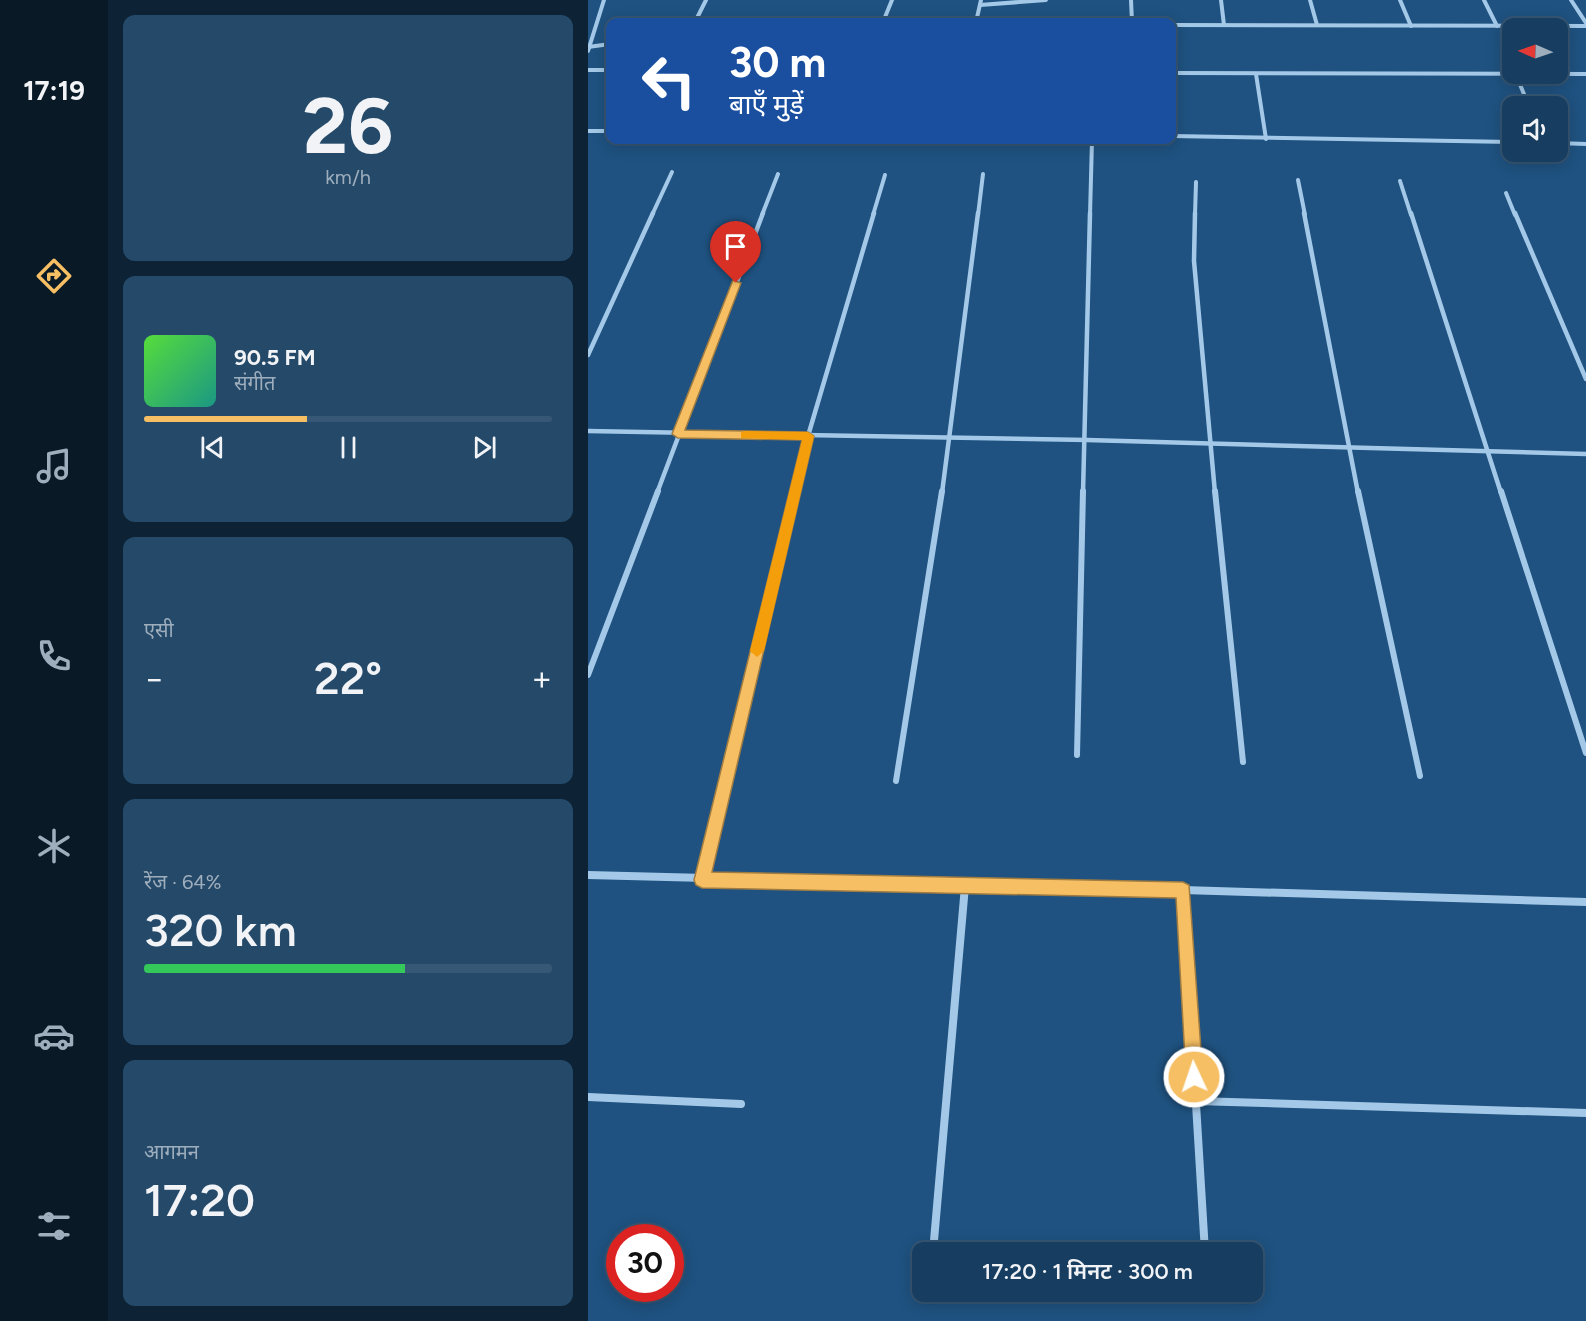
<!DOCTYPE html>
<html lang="hi">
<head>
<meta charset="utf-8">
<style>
	body { margin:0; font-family:Figtree,"Noto Sans Devanagari",sans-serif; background:#244969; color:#f1f3f6; height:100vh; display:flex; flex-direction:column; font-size:22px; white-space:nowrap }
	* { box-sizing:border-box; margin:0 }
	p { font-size:20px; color:#9eaebd }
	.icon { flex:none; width:33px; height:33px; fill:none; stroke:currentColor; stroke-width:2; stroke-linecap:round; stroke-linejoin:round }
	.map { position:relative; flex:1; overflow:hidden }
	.sheet { display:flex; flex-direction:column; gap:15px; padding:15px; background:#0d2235; width:480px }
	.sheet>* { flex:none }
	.top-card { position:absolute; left:18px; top:18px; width:570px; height:126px; border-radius:12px; box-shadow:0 3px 15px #0003,0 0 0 2px #365775; background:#1a4fa0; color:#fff; overflow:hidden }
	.needle { width:39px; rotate:272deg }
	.fabs { position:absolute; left:914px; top:18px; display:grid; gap:12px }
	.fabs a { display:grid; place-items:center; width:66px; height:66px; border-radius:12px; background:#173e60; box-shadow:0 3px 15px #0003,0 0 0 2px #365775; font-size:30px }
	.speed { position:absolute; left:18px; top:1224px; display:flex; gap:12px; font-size:30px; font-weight:700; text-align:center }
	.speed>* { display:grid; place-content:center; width:78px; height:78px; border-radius:50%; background:#173e60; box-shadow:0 3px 15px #0003,0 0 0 2px #365775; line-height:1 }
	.speed .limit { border:9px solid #d22; background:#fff; color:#111 }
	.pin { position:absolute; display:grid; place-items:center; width:51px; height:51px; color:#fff; margin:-62px -26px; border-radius:50% 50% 50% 0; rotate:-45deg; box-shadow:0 0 6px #0007 }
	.pin .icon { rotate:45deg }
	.me { position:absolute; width:66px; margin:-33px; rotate:357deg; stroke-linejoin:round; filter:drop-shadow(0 0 4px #0008) }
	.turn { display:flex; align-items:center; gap:21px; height:126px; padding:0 24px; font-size:27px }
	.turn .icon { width:78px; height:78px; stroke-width:2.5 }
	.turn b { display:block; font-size:42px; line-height:51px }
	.big { font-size:45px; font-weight:600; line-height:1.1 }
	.sheet .card { flex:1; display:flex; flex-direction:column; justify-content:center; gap:9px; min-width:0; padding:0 21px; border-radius:12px; background:#244969 }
	.sheet .dial { align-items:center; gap:0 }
	.dial b { font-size:78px; line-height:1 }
	.song { display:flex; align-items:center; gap:18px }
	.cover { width:72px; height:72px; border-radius:9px; background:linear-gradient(135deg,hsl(110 70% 55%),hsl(170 70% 35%)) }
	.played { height:6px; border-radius:3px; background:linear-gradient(90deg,#f6bf64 40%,#365775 40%) }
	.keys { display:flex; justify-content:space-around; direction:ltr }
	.heat { display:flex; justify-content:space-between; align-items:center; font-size:33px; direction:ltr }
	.charge { height:9px; border-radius:4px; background:linear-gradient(90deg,#34c759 64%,#365775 0) }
	.trip { position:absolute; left:324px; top:1242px; width:351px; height:60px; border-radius:12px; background:#173e60; box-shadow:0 3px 15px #0003,0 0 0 2px #365775; font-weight:600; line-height:60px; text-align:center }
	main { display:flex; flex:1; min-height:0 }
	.tab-bar { display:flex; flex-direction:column; width:108px; justify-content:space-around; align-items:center; background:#091926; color:#9eaebd }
	.tab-bar .icon { width:42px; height:42px }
	.tab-bar .current { color:#f6bf64 }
	.tab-bar b { font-size:27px; color:#f1f3f6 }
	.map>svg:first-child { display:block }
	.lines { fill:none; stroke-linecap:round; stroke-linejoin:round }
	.minor-far3 { stroke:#a4c9e8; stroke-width:4 }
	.minor-far2 { stroke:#a4c9e8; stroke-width:4.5 }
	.minor-far1 { stroke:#a4c9e8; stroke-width:6 }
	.minor { stroke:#a4c9e8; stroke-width:8 }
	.route { fill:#f6bf64; stroke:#a07c41; stroke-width:1.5 }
	.slow { fill:#f59e0b }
</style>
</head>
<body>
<main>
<nav class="tab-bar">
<b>17:19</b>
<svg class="icon current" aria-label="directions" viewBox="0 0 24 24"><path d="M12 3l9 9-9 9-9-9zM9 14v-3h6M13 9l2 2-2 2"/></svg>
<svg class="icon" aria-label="music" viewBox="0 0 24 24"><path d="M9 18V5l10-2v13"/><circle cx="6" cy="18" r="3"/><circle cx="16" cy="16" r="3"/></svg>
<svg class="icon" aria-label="phone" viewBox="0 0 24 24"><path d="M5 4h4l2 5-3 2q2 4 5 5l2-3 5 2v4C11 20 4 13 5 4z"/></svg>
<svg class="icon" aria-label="climate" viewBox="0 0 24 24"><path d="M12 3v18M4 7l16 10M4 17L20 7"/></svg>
<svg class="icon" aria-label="car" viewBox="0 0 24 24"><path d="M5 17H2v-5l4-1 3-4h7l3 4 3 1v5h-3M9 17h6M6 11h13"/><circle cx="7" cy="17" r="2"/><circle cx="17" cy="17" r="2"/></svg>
<svg class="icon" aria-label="filters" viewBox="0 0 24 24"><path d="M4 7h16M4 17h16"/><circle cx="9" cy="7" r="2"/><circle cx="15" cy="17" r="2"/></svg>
</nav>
<section class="sheet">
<div class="card dial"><b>26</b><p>km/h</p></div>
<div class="card">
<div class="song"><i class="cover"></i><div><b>90.5 FM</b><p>संगीत</p></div></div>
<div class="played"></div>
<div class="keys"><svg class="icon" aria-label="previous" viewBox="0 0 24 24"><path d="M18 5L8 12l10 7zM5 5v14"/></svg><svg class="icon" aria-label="pause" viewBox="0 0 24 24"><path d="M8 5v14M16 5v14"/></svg><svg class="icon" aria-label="next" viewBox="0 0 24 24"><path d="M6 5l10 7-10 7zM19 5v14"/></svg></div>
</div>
<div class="card"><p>एसी</p>
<div class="heat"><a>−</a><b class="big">22°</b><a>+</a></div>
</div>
<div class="card"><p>रेंज · 64%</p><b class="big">320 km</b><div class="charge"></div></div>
<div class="card"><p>आगमन</p><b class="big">17:20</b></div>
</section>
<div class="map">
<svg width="998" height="1321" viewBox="0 0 998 1321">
	<rect width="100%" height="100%" fill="#1f5280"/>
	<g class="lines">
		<g class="minor-far3">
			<polyline points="543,0 544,22"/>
			<polyline points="633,0 636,25"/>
			<polyline points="722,0 729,25"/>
			<polyline points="812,0 823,26"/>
			<polyline points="896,0 909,26"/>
			<polyline points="983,0 998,23"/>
			<polyline points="392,5 458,0"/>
			<polyline points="107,22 118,0"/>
			<polyline points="295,22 304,0"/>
			<polyline points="388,22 393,0"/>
			<polyline points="584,25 998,26"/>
			<polyline points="0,47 22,44"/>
			<polyline points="0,51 16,0"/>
			<polyline points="0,70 22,70"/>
			<polyline points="584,73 998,74"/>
			<polyline points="668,74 678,139"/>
			<polyline points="928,75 941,106"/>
			<polyline points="0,131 22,131"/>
			<polyline points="584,136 924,142"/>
			<polyline points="969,143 998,144"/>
			<polyline points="710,180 717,215"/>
			<polyline points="812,181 823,215"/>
			<polyline points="918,193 927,215"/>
			<polyline points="64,215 84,172"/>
			<polyline points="174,215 190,174"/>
			<polyline points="285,215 297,175"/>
			<polyline points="390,215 395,174"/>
			<polyline points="502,215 504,140"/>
			<polyline points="607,215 608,182"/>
		</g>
		<g class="minor-far2">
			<polyline points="607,213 606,261 627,493"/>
			<polyline points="716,213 770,493"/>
			<polyline points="823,213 913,493"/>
			<polyline points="927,213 998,379"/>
			<polyline points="0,355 65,213"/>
			<polyline points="0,431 499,440 998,454"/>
			<polyline points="69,493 175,213"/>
			<polyline points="206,493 220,436 286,213"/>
			<polyline points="354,493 390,213"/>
			<polyline points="495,493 502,213"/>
		</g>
		<g class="minor-far1">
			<polyline points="627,491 655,762"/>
			<polyline points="770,491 832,776"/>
			<polyline points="913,491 998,753"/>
			<polyline points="0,675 70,491"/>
			<polyline points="489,755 495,491"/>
			<polyline points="308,781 354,491"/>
			<polyline points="120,854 207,491"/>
		</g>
		<g class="minor">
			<polyline points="0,875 595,890 617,1252"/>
			<polyline points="114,880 121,852"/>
			<polyline points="595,890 998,902"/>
			<polyline points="0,1097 153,1104"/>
			<polyline points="608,1101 998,1113"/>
			<polyline points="345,1252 377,886"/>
		</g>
	</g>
	<polygon class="route" points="145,280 153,283 97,430 220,432 226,436 124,872 595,882 601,885 615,1077 613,1084 606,1086 600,1084 598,1077 588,898 114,888 108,885 106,880 214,440 90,438 84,434"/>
	<polygon class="slow" points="157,431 220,432 226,436 176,651 169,657 162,651 214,440 153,438 153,432"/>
</svg>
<div class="fabs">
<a><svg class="needle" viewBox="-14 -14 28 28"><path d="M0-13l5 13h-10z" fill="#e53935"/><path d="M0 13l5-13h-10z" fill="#9eaebd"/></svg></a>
<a><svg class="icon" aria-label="sound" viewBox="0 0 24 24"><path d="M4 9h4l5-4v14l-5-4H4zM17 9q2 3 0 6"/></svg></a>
</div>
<div class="speed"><div class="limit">30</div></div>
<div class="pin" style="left:148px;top:283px;background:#d93025"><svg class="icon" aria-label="arrive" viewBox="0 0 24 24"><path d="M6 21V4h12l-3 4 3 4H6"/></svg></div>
<svg class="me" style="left:606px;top:1077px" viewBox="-20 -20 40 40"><circle r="17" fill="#f6bf64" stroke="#fff" stroke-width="3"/><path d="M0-11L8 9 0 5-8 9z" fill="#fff"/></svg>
<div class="trip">17:20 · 1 मिनट · 300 m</div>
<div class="top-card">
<div class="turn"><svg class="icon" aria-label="left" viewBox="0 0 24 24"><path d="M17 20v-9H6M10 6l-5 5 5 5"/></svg><div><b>30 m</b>बाएँ मुड़ें</div></div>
</div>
</div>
</main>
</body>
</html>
